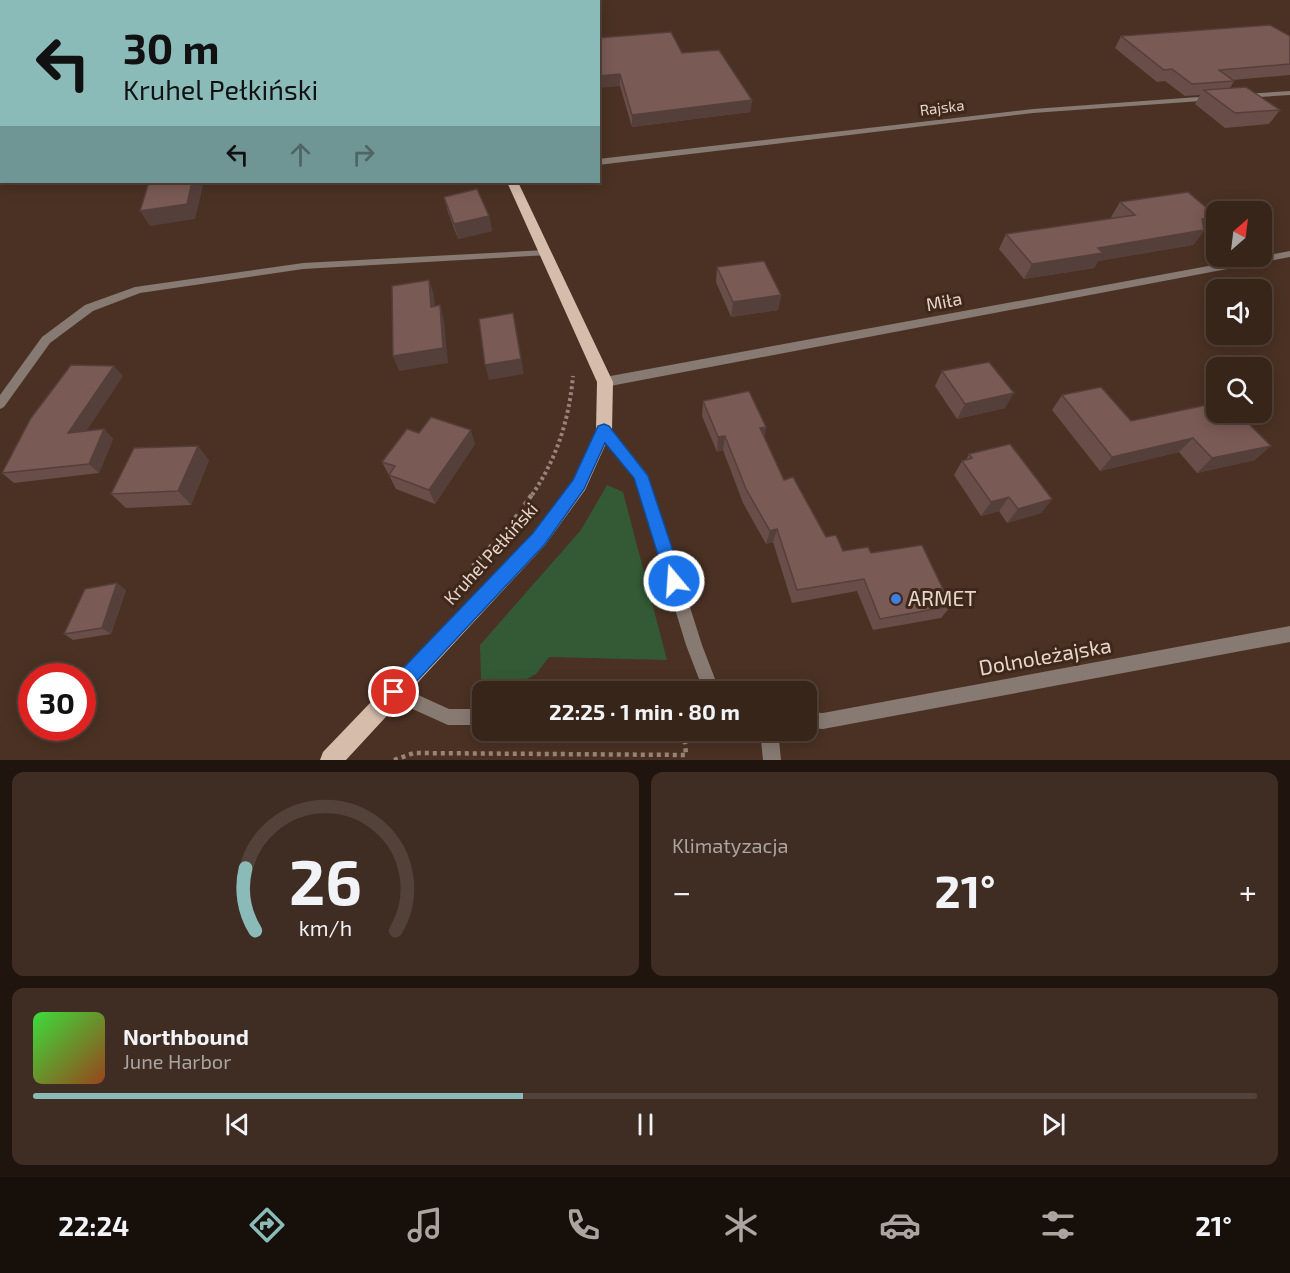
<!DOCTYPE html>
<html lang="pl">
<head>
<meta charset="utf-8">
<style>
	body { margin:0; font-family:"Exo 2",sans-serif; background:#3f2d23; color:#f1f3f6; height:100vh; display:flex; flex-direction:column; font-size:22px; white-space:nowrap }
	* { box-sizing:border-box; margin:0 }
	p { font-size:20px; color:#aba5a2 }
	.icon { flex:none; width:33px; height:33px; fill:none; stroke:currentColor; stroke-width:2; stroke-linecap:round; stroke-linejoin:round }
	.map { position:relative; height:760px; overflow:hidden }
	.side { display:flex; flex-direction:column; gap:12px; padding:12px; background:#1f140e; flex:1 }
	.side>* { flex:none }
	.banner { position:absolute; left:0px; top:0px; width:600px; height:183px; box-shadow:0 3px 15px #0003,0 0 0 2px #524239; background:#8bbbb9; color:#111; overflow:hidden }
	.needle { width:39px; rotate:28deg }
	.tools { position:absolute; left:1206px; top:201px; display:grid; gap:12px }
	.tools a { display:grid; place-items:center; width:66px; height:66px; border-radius:12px; background:#38251a; box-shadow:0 3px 15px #0003,0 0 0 2px #524239; font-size:30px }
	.speed { position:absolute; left:18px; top:663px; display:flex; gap:12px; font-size:30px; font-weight:700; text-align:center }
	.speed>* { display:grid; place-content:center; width:78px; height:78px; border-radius:50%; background:#38251a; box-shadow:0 3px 15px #0003,0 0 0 2px #524239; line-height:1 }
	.speed .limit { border:9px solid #d22; background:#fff; color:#111 }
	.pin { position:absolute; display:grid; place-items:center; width:51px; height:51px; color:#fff; margin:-26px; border:3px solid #fff; border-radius:50%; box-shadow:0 2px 6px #0007 }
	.me { position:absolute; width:66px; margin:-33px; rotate:342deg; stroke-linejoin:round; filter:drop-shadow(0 0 4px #0008) }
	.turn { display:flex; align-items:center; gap:21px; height:126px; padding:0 24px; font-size:27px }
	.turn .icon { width:78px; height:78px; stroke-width:2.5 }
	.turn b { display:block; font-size:42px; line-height:51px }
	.lanes { display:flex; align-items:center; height:57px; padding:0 24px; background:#0003; justify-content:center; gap:30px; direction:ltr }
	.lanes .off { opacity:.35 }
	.big { font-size:45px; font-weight:700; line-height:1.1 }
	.side .card { flex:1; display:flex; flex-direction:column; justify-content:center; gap:9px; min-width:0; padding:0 21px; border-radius:12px; background:#3f2d23 }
	.side .dial { align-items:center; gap:0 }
	.dial svg { height:156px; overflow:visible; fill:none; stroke:#524239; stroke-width:7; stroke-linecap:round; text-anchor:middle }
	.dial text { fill:#f1f3f6; stroke:none }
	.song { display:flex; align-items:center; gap:18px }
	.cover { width:72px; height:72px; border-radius:9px; background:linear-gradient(135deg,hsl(120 70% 55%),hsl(20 70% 35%)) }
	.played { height:6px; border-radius:3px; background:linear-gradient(90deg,#8bbbb9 40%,#524239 40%) }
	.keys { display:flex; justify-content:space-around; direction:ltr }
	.heat { display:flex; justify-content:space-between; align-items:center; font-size:33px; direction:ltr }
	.side .tiles { flex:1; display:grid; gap:12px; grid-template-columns:1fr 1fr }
	.card:last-child { grid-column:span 2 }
	.trip { position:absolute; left:472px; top:681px; width:345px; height:60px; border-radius:12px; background:#38251a; box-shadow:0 3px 15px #0003,0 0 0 2px #524239; font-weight:700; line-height:60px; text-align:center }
	.tab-bar { display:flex; height:96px; justify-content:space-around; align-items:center; background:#160f0a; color:#aba5a2 }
	.tab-bar .icon { width:42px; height:42px }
	.tab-bar .current { color:#8bbbb9 }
	.tab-bar b { font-size:27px; color:#f1f3f6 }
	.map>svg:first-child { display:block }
	.green { fill:#345a35 }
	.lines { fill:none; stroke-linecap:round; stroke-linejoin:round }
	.path-far1 { stroke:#998479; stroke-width:4; stroke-dasharray:3 3; stroke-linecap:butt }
	.path { stroke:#998479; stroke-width:4.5; stroke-dasharray:4 4; stroke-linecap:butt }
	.service { fill:#877a72; fill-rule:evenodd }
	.minor { fill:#877a72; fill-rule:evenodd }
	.primary { fill:#d5bcab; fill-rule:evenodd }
	.wall { fill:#694d48 }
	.shaded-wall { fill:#553f3b }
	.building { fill:#7a5a54; stroke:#553f3b; stroke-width:1.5 }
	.route { fill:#1a73e8; stroke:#114b97; stroke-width:1.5 }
	.shop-dot { fill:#3f7fe0; stroke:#3f2719; stroke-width:2 }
	.labels { text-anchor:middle; stroke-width:6; stroke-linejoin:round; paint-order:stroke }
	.far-street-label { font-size:15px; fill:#e7d6ce; stroke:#3f2719 }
	.street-label { font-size:18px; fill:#e7d6ce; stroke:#3f2719 }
	.near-poi-label { font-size:21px; fill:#e7d6ce; stroke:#3f2719; text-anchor:start }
	.near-street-label { font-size:21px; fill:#e7d6ce; stroke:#3f2719 }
</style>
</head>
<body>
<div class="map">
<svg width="1290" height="760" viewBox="0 0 1290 760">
	<rect width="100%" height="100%" fill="#4a3123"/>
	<polygon class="green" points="607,485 623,492 667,660 549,657 536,674 513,687 481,679 480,645 581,530"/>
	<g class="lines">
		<path class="path-far1" d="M532,495C557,458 569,420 573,376"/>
		<g class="path">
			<polyline points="473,566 511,524 533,493"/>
			<polyline points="394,760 414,753 686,755 684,730"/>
		</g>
		<g class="service">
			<polygon points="1290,91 1290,95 1244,98 1240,96 1244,94"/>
			<polygon points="1212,96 1215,96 1215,100 1033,113 598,165 598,159 1033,109"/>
			<polygon points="545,250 549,251 549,255 303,269 140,293 93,311 50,343 4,407 0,409 0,395 42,337 85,305 135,287 303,263"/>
			<polygon points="1290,251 1290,257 605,387 601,385 599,382 601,379 605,377"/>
		</g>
		<g class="minor">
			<polygon points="604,425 609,426 648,475 702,645 720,692 704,692 686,645 635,478 599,434 598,430 599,426"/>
			<polygon points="1290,626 1290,642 823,729 807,728 807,712 823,713"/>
			<polygon points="394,684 449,709 483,709 483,725 448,725 388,698 386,692 388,686"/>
			<polygon points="760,730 778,730 781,760 763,760"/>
		</g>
		<g class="primary">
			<rect x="462" y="0" width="8" height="2"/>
			<polygon points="507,182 518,182 613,382 612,430 585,490 545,545 346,760 320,760 323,752 533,533 573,480 596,430 597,382"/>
		</g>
	</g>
	<g class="wall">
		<rect x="393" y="0" width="39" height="2"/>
		<polygon points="1121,36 1290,36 1290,75 1233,80 1234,81 1230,88 1280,110 1269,124 1225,128 1195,104 1200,95 1185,96 1165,81 1157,82 1115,48"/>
		<polygon points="598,38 682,53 752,100 750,112 632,127 620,86"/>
		<polygon points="444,197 489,216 492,231 458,239 448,212"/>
		<polygon points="1120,202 1206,231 1203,232 1193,245 1098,261 1094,268 1024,279 999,249 1006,234 1113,219 1111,217"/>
		<polygon points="717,267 781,295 778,310 731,317 716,282"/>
		<polygon points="942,371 1005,408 957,419 935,386"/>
		<polygon points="123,376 86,431 104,429 113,439 99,473 14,483 2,473"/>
		<polygon points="1062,395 1131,421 1211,404 1255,460 1197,473 1179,452 1100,471 1052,410"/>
		<polygon points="703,401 766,427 764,437 784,480 826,537 843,551 871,553 951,606 941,618 873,630 857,591 792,603 773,542 766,544 743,503 723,450 717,452 702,416"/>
		<polygon points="419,433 475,444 435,504 396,489 382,462"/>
		<polygon points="969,454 1052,499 1041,513 1007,523 999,511 981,516 954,475 962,461 966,460"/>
		<polygon points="209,460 191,505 126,508 111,494"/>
		<polygon points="126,590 111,634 73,640 64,634"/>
	</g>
	<g class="shaded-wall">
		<polygon points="620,74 620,86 598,88 598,76"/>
		<polygon points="752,100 750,112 632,127 632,115"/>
		<polygon points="192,182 200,182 203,186 195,219 150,226 140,211"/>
		<polygon points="489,216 492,231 458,239 454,224"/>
		<polygon points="1216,216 1206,231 1203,232 1193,245 1098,261 1094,268 1024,279 1032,264 1098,248 1202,219"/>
		<polygon points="429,280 434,295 436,322 431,307"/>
		<polygon points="781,295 778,310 731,317 733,302"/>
		<polygon points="440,305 444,321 448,363 399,371 393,356"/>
		<polygon points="513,313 524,374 489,380 485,365"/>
		<polygon points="114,366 123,376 78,443 68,433"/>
		<polygon points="1014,393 1005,408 957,419 965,404"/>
		<polygon points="766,427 763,441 760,428"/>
		<polygon points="104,429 113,439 99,473 89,464"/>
		<polygon points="471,430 475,444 435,504 429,490"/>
		<polygon points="725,436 723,450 717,452 718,437"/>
		<polygon points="1193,438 1179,452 1100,471 1112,457"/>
		<polygon points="198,446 209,460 191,505 178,491"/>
		<polygon points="1271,446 1255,460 1197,473 1212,458"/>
		<polygon points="1009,497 999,511 981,516 991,502"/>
		<polygon points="1052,499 1041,513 1007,523 1018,509"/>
		<polygon points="777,529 773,542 766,544 770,531"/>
		<polygon points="117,583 126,590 111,634 102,628"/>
	</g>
	<g class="building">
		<polygon points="1270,25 1290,36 1290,64 1219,70 1234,81 1192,84 1172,69 1164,70 1121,36"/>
		<polygon points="671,32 682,53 719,50 752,100 632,115 620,74 598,76 598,38"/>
		<polygon points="1246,87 1280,110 1235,113 1204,90"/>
		<polygon points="149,182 192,182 187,204 140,211"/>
		<polygon points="477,189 489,216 454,224 444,197"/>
		<polygon points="1188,192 1216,216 1202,219 1204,230 1098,248 1103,253 1032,264 1006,234 1135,215 1120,202"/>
		<polygon points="764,261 781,295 733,302 717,267"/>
		<polygon points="429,280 431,307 440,305 443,348 393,356 392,286"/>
		<polygon points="513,313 521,359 485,365 479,319"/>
		<polygon points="989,362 1014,393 965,404 942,371"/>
		<polygon points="71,365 114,366 68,433 104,429 89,464 2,473 31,418"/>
		<polygon points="1101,387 1131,421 1211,404 1216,410 1216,412 1219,412 1230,423 1245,420 1271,446 1212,458 1193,438 1112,457 1062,395"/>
		<polygon points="749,391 766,427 760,428 784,480 793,477 826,537 836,535 843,551 868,547 871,553 922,545 951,606 880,619 864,579 797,590 777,529 770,531 746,489 725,436 718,437 703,401"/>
		<polygon points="431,417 471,430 429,490 389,475 395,466 382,462 407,429 419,433"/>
		<polygon points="1010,444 1052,499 1018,509 1009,497 991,502 962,461 972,458 969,454"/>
		<polygon points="198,446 178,491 111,494 134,448"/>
		<polygon points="117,583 102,628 64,634 85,589"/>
	</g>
	<polygon class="route" points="604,424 609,426 648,476 683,581 680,587 674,589 668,587 634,478 605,443 584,489 545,544 400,699 394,702 387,699 384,692 387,685 533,533 573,480 598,426"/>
	<circle class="shop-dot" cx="896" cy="599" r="6"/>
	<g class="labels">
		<g class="far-street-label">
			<text transform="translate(942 108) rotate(-7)" y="5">Rajska</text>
		</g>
		<g class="street-label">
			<text transform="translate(944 302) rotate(-11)" y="6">Miła</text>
			<text transform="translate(491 554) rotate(-48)" y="6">Kruhel Pełkiński</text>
		</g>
		<g class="near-poi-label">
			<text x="908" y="606">ARMET</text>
		</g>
		<g class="near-street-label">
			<text transform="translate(1045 657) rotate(-10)" y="7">Dolnoleżajska</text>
		</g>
	</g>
</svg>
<div class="tools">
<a><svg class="needle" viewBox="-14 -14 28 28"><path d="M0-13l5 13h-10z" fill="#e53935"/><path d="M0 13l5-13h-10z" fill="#aba5a2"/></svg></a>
<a><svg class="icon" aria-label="sound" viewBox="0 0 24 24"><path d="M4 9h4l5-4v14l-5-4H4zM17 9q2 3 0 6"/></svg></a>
<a><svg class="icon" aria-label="search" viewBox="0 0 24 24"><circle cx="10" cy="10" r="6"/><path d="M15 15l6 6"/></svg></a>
</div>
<div class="speed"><div class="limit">30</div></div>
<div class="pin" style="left:394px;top:692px;background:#d93025"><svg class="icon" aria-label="arrive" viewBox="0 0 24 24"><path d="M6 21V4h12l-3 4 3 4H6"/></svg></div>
<svg class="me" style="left:674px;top:581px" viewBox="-20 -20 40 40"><circle r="17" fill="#1a73e8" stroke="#fff" stroke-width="3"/><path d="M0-11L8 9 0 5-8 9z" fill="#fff"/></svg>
<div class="trip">22:25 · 1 min · 80 m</div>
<div class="banner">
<div class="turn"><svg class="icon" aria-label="left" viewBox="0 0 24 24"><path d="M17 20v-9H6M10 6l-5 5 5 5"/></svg><div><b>30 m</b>Kruhel Pełkiński</div></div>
<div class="lanes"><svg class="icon" aria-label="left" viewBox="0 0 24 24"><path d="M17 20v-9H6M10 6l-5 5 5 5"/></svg><svg class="icon off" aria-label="ahead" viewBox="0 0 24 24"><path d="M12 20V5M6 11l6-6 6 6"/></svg><svg class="icon off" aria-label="right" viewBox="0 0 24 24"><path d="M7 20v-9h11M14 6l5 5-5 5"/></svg></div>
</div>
</div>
<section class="side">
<div class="tiles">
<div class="card dial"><svg viewBox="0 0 100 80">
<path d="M14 69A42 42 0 1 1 86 69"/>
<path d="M14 69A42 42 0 0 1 9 37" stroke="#8bbbb9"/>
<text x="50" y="56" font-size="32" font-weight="700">26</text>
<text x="50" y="72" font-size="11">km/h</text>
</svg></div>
<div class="card"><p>Klimatyzacja</p>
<div class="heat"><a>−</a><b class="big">21°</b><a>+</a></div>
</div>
<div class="card">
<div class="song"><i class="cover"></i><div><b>Northbound</b><p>June Harbor</p></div></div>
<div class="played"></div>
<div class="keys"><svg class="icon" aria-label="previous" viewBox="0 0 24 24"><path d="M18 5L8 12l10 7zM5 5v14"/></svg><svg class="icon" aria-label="pause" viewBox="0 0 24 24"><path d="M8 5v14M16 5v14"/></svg><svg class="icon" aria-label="next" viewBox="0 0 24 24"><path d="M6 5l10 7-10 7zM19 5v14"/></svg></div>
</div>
</div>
</section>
<nav class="tab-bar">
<b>22:24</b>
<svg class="icon current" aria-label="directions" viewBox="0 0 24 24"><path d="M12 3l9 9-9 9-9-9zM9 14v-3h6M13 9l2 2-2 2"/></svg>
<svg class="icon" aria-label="music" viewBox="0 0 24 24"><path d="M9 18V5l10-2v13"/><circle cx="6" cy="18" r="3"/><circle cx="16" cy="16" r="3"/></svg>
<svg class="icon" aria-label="phone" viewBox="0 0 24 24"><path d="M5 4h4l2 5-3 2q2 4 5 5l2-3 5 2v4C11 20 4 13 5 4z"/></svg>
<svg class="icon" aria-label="climate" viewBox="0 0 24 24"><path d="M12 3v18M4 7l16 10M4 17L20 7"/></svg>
<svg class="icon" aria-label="car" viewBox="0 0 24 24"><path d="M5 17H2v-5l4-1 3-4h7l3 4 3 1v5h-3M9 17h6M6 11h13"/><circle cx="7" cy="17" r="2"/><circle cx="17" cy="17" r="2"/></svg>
<svg class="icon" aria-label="filters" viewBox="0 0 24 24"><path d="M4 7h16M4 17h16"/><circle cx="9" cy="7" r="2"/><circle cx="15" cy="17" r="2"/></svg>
<b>21°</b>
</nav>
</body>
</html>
